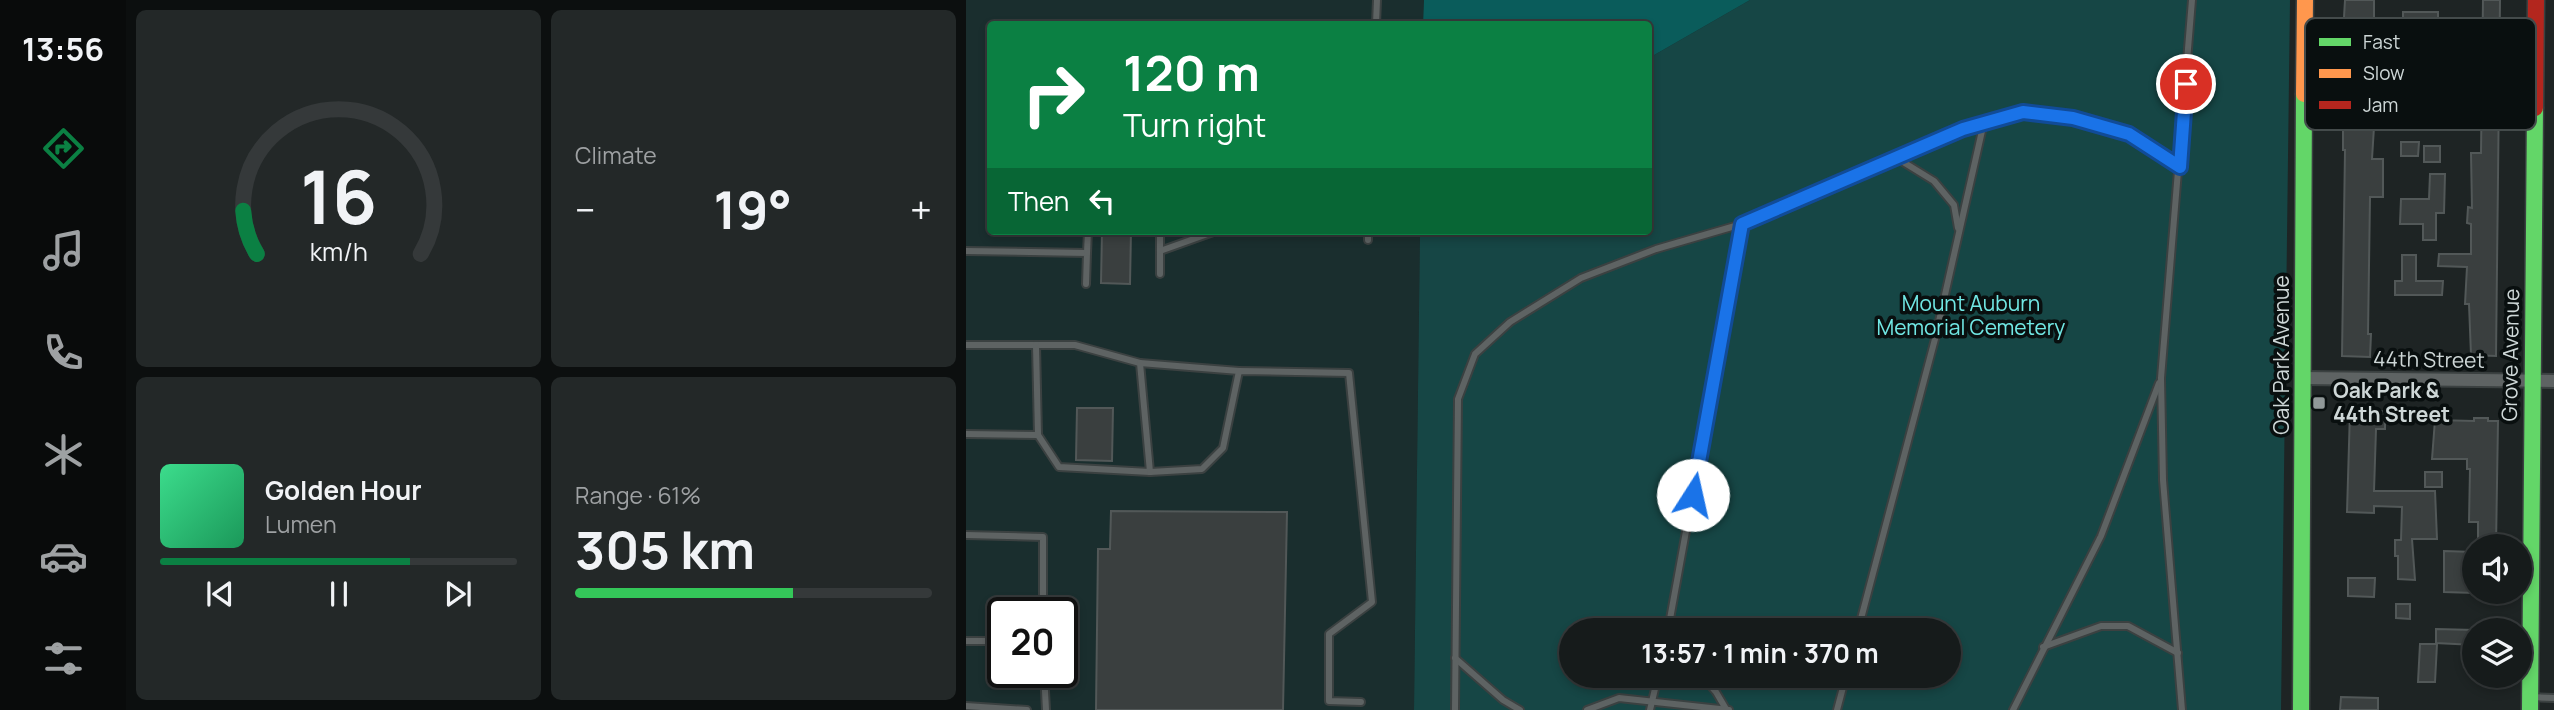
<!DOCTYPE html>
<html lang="en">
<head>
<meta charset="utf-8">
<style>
	body { margin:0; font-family:Manrope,sans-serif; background:#232828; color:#f1f3f6; height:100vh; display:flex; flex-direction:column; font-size:26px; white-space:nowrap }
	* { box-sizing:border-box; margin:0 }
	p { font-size:23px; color:#9ea1a3 }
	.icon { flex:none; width:38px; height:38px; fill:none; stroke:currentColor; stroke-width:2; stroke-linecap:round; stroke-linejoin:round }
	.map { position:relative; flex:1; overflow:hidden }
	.panel { display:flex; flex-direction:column; gap:10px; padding:10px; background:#0c0f0f; width:840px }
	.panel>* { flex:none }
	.guide { position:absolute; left:21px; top:21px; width:665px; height:214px; border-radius:7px; box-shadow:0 4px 10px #0003,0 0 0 2px #35393a; background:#0b8043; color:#fff; overflow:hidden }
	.buttons { position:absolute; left:1496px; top:534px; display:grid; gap:14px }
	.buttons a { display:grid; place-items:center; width:70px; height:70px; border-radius:50%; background:#161b1b; box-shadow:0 4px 10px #0003,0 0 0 2px #35393a; font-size:35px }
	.speed { position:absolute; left:21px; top:597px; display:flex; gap:14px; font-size:35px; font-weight:700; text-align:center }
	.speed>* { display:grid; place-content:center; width:91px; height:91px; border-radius:50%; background:#161b1b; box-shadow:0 4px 10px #0003,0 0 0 2px #35393a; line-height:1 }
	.speed .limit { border:4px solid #111; border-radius:10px; background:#fff; color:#111 }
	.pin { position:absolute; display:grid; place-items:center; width:60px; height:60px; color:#fff; margin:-30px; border:4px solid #fff; border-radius:50%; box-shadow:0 2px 7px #0007 }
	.me { position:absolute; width:77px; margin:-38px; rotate:10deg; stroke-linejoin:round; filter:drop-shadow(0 0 5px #0008) }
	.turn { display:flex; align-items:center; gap:24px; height:147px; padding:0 21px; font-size:32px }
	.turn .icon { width:91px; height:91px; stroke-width:2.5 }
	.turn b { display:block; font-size:49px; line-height:60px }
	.then { display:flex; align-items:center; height:66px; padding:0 21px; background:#0003; gap:14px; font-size:26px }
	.big { font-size:52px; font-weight:700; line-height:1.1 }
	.panel .tile { flex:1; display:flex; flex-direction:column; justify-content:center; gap:10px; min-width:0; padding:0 24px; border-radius:10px; background:#232828 }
	.panel .dial { align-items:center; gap:0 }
	.dial svg { height:182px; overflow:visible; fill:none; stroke:#35393a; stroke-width:7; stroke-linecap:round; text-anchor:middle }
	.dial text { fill:#f1f3f6; stroke:none }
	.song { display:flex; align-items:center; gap:21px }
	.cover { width:84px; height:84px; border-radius:10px; background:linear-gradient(135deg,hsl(150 70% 55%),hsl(150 70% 35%)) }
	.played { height:7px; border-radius:4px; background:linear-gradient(90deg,#0b8043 70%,#35393a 70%) }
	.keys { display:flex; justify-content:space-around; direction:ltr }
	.heat { display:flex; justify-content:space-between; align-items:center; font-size:38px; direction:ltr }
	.charge { height:10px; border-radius:5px; background:linear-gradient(90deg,#34c759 61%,#35393a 0) }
	.panel .tiles { flex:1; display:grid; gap:10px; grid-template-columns:repeat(2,1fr) }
	.trip { position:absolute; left:593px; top:618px; width:402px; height:70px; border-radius:35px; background:#161b1b; box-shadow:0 4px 10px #0003,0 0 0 2px #35393a; font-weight:700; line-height:70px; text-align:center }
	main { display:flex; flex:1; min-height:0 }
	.dock { display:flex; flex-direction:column; width:126px; justify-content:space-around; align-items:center; background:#090b0b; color:#9ea1a3 }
	.dock .icon { width:49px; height:49px }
	.dock .current { color:#0b8043 }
	.dock b { font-size:32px; color:#f1f3f6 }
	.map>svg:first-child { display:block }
	.built { fill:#1a2e2e; fill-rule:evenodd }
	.green { fill:#164645; fill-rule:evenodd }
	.forest { fill:#0a5c5b }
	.building { fill:#3a3f3f; stroke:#525858; stroke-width:2 }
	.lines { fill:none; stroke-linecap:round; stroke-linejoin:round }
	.lane-casing { stroke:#3b4141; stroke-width:10 }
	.street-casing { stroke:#3b4141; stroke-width:16 }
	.fast-casing { stroke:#3b4141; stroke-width:19 }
	.slow-casing { stroke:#3b4141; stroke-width:19 }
	.jam-casing { stroke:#3b4141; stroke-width:19 }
	.lane { stroke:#5e6363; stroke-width:6 }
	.street { stroke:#5e6363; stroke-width:12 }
	.fast { stroke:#63d668; stroke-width:16 }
	.slow { stroke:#ff974d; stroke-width:16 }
	.jam { stroke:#b3261e; stroke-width:16 }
	.route-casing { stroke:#114b97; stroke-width:18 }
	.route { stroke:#1a73e8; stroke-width:12 }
	.poi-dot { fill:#909898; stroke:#090f0f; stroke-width:2.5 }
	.labels { text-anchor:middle; stroke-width:7; stroke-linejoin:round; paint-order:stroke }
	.park-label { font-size:21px; fill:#71e8e5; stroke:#090f0f }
	.street-label { font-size:21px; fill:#ced7d7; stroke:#090f0f }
	.poi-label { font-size:21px; font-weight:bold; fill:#ced7d7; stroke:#090f0f; text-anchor:start }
	.key { fill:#090f0f; stroke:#444b4b; stroke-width:2 }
	.key-label { font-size:19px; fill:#ced7d7 }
</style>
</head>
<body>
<main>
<nav class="dock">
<b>13:56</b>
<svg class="icon current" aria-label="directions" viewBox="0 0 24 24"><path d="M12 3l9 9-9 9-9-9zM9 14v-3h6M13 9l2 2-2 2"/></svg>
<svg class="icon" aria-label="music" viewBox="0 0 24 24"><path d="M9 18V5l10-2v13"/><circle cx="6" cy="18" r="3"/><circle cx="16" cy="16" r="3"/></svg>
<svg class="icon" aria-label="phone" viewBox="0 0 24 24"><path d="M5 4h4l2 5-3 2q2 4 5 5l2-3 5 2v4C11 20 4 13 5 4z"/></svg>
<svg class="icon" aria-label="climate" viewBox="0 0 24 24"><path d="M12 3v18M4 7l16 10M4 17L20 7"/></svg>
<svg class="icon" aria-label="car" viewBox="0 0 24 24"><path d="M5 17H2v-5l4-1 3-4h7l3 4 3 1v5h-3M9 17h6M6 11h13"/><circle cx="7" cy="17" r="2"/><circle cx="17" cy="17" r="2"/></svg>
<svg class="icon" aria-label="filters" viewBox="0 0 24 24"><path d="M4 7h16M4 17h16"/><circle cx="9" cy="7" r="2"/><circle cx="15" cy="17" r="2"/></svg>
</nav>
<section class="panel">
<div class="tiles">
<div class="tile dial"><svg viewBox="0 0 100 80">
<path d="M14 69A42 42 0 1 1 86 69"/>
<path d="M14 69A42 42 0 0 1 8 50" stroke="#0b8043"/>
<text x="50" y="56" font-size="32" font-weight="700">16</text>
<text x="50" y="72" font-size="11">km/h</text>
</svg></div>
<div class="tile"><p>Climate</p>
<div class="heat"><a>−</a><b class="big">19°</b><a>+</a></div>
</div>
<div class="tile">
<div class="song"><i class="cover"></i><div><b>Golden Hour</b><p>Lumen</p></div></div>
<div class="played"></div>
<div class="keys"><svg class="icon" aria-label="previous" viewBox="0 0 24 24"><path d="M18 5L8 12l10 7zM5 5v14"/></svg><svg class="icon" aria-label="pause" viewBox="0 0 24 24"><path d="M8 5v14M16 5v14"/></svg><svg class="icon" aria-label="next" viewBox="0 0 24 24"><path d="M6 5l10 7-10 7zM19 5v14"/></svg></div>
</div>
<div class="tile"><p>Range · 61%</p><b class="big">305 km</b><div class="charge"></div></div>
</div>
</section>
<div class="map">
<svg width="1588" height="710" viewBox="0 0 1588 710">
	<rect width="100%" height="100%" fill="#1e2424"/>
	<path class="built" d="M0,0H458L457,24H24V231H454L448,710H0ZM37,612H96V672H37Z"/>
	<path class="green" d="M784,0H1324L1315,710H448L454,231H682L683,58ZM606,630H984V676H606Z"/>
	<polygon class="forest" points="458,0 784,0 683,58 682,24 457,24"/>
	<g class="building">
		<polygon points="1379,0 1408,0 1408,55 1415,55 1414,76 1397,76 1397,127 1408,127 1406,159 1417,159 1417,197 1404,197 1402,334 1405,334 1404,357 1376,356 1379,150 1377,150 1377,94 1379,94 1382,35 1377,35"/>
		<polygon points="1517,0 1534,0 1530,356 1505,355 1503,304 1499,304 1501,267 1472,266 1473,254 1505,254 1505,224 1501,223 1502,207 1506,208 1505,153 1515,153"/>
		<polygon points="1437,12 1472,12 1472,39 1476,39 1475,109 1458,108 1458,26 1437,26"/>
		<polygon points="1435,142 1453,142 1452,156 1435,156"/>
		<rect x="1458" y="146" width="16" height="16"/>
		<polygon points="1464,174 1479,174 1478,213 1470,213 1470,240 1457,240 1457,224 1434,224 1435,199 1463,199"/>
		<polygon points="136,231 165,231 164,284 135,283"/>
		<polygon points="1436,255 1450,255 1450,281 1477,281 1476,295 1429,295 1429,281 1436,281"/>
		<polygon points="111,408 147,408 146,461 110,460"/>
		<polygon points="1384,411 1419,411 1419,429 1410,429 1408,491 1469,491 1471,539 1446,539 1449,580 1432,579 1432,556 1429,556 1429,540 1435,540 1436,507 1408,506 1408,513 1381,512"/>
		<polygon points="1508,418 1522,418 1522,421 1532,421 1530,546 1512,546 1512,522 1503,522 1504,469 1501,469 1501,459 1466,459 1469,420 1508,421"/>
		<rect x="1459" y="472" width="17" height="15"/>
		<polygon points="145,511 321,512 317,710 130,710 132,549 144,549"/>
		<polygon points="1478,551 1508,552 1508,593 1478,592"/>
		<polygon points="1382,578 1409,578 1408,597 1382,596"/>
		<polygon points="1430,604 1444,604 1444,619 1430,618"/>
		<polygon points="1470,629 1508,630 1508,645 1470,643"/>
		<polygon points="1454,644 1471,644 1469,682 1452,682"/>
		<polygon points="1375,697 1412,698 1412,710 1374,710"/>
	</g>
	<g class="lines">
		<defs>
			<g id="lane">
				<polyline points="410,24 411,0"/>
				<polyline points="929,157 968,181 988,205 992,228"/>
				<polyline points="194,231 194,274"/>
				<polyline points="402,240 402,231"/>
				<polyline points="0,251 121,253 120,284"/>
				<polyline points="194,251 250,231"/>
				<polyline points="121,253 122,231"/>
				<polyline points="0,345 109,345 174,363 184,472 93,467 72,435 0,434"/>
				<polyline points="70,345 72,435"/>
				<polyline points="174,363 273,371"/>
				<polyline points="184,472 236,469 257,448 273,371 383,373 406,602 363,634 363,701 395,702"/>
				<polyline points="0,535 77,537 77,612"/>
				<polyline points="702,630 776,224"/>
				<polyline points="892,630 969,339 1018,122"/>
				<polyline points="0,641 37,641"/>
				<polyline points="1077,647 1135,626 1162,626 1212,653"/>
				<polyline points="489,658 537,700 554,710"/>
				<polyline points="78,672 80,710"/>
				<polyline points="736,676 750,692 760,709"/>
				<polyline points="1565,697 1588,698"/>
				<polyline points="0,706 61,710"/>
				<polyline points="489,710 492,399 509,354 544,322 615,278 690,249 776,224 929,157 1018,122 1057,112 1107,118 1163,134 1214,167"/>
				<polyline points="621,710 653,698 763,710"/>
				<polyline points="684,710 692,676"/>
				<polyline points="871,710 880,676"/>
				<polyline points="1047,710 1135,536 1193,383"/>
				<polyline points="1216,710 1197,480 1195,378 1226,0"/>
			</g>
			<polyline id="street" points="1337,378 1588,381"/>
			<g id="fast">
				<polyline points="1335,710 1338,94"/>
				<polyline points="1564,710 1569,108"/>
			</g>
			<polyline id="slow" points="1338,94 1339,0"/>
			<polyline id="jam" points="1569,108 1570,0"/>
		</defs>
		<use href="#lane" class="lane-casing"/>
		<use href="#street" class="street-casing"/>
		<use href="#fast" class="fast-casing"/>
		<use href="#slow" class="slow-casing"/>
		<use href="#jam" class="jam-casing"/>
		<use href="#lane" class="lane"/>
		<use href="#street" class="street"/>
		<use href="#fast" class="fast"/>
		<use href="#slow" class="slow"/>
		<use href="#jam" class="jam"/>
	</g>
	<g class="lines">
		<defs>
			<polyline id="route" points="727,495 776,224 997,129 1057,112 1107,118 1163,134 1214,167 1220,84"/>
		</defs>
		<use href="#route" class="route-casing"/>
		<use href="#route" class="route"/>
	</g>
	<rect class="poi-dot" x="1346" y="396" width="14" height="14" rx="3.5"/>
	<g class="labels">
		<g class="park-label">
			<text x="1005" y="311">Mount Auburn<tspan x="1005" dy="24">Memorial Cemetery</tspan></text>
		</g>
		<g class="street-label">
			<text transform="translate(1316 355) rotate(-90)" y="7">Oak Park Avenue</text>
			<text transform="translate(1545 355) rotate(-89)" y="7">Grove Avenue</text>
			<text transform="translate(1463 360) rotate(1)" y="7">44th Street</text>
		</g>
		<g class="poi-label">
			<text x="1367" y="398">Oak Park &amp;<tspan x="1367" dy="24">44th Street</tspan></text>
		</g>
	</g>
	<rect x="1339" y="18" width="231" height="112" rx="10" class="key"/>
	<rect x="1353" y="38" width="32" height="8" fill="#63d668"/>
	<rect x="1353" y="69" width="32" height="9" fill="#ff974d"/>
	<rect x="1353" y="101" width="32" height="8" fill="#b3261e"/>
	<g class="key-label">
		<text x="1397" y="49">Fast</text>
		<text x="1397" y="80">Slow</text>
		<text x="1397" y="112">Jam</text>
	</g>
</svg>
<div class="buttons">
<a><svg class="icon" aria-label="sound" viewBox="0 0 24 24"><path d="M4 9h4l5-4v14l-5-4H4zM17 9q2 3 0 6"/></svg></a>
<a><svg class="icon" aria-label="layers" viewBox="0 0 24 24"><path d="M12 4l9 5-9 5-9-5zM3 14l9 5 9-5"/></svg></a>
</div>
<div class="speed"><div class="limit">20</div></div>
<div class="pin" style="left:1220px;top:84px;background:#d93025"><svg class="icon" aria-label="arrive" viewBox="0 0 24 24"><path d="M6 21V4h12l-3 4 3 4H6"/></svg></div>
<svg class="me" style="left:727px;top:495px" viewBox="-20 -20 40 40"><circle r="19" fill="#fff"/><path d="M0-13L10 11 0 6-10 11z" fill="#1a73e8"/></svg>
<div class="trip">13:57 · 1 min · 370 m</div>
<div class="guide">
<div class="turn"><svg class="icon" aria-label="right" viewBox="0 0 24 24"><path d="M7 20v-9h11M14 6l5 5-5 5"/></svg><div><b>120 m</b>Turn right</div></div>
<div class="then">Then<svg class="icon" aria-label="left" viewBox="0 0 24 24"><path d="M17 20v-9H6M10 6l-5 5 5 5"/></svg></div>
</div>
</div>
</main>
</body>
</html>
